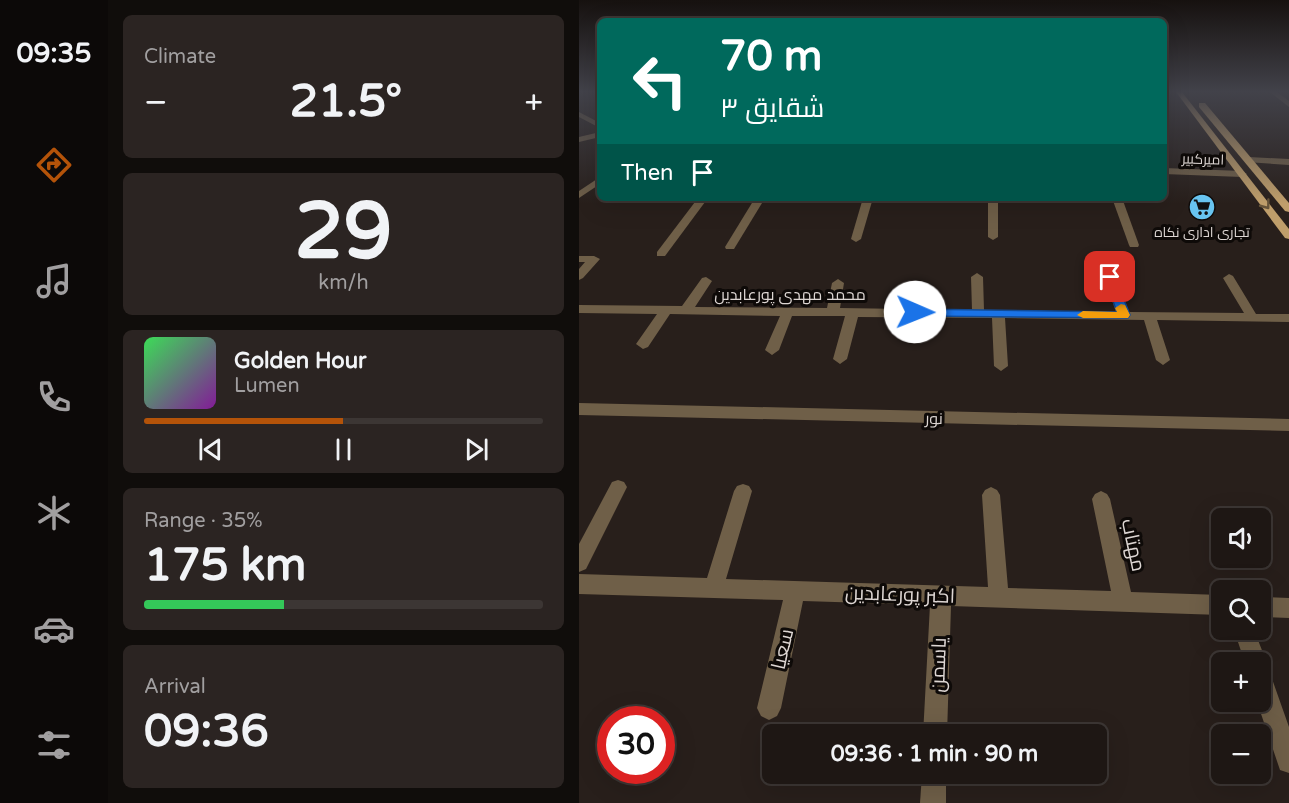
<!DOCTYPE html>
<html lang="en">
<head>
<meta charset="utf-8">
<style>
	body { margin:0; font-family:"Varela Round",Cairo,sans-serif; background:#2b2422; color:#f1f3f6; height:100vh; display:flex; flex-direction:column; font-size:22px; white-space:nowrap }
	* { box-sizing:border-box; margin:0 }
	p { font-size:20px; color:#a19fa0 }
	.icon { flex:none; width:33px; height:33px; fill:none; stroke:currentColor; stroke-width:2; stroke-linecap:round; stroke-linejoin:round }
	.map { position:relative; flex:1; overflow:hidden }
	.drawer { display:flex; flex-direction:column; gap:15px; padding:15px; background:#100d0b; width:471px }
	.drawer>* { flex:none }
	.guide { position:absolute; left:18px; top:18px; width:570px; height:183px; border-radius:9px; box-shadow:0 6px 24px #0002,0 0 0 2px #3c3634; background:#00695c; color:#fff; overflow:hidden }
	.buttons { position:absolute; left:632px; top:508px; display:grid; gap:12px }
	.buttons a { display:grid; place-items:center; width:60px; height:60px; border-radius:9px; background:#1e1714; box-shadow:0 6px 24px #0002,0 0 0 2px #3c3634; font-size:30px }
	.speed { position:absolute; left:18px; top:706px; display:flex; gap:12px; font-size:30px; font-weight:700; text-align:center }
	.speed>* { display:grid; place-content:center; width:78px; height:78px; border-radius:50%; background:#1e1714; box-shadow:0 6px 24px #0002,0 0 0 2px #3c3634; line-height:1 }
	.speed .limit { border:9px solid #d22; background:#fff; color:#111 }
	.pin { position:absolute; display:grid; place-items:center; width:51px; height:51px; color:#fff; margin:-26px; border-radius:12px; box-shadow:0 3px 9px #0006 }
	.me { position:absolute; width:66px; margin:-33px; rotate:91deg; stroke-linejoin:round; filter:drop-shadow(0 0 4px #0008) }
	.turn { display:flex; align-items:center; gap:21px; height:126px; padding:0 24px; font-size:27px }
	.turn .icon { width:78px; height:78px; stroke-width:2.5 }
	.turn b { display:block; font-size:42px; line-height:51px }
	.then { display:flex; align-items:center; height:57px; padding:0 24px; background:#0003; gap:12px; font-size:22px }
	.big { font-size:45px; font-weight:700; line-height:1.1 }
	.drawer .tile { flex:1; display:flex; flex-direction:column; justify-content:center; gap:9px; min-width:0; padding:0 21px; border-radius:9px; background:#2b2422 }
	.drawer .dial { align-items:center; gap:0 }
	.dial b { font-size:78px; line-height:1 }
	.song { display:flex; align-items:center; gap:18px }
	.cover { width:72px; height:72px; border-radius:9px; background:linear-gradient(135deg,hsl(130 70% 55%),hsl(290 70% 35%)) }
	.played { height:6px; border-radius:3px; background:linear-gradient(90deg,#b45309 50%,#3c3634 50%) }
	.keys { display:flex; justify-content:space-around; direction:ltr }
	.heat { display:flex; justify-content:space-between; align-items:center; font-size:33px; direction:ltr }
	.charge { height:9px; border-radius:4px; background:linear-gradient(90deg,#34c759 35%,#3c3634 0) }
	.trip { position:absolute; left:183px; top:724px; width:345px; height:60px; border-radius:9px; background:#1e1714; box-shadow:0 6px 24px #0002,0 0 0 2px #3c3634; font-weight:700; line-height:60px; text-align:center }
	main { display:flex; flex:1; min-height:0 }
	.tabs { display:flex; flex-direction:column; width:108px; justify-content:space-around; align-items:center; background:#0c0908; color:#a19fa0 }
	.tabs .icon { width:42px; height:42px }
	.tabs .current { color:#b45309 }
	.tabs b { font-size:27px; color:#f1f3f6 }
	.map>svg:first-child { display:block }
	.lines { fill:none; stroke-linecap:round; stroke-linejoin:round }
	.minor { fill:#6f5f48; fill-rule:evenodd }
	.major { fill:#bf9e6b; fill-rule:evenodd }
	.oneway { stroke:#66543a }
	.route { fill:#1a73e8; stroke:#114b97; stroke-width:1.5 }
	.slow { fill:#f59e0b }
	.labels { text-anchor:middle; stroke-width:6; stroke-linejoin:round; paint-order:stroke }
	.far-street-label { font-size:14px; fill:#ddd6d3; stroke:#0e0a08 }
	.far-poi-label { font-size:14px; fill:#ddd6d3; stroke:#0e0a08 }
	.street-label { font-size:16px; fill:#ddd6d3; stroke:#0e0a08 }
	.near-street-label { font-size:20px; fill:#ddd6d3; stroke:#0e0a08 }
</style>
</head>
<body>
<main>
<nav class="tabs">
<b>09:35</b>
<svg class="icon current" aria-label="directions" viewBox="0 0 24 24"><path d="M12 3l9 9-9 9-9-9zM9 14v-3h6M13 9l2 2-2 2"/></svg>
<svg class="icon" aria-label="music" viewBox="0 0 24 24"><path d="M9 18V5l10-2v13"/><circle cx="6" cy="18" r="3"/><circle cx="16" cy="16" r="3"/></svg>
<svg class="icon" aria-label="phone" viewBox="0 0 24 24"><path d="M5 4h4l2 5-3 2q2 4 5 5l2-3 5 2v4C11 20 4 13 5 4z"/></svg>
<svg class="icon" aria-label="climate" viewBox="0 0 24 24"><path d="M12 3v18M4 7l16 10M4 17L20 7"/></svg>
<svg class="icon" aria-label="car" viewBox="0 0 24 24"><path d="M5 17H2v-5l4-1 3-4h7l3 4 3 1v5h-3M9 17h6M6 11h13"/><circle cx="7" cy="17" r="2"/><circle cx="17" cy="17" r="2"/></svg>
<svg class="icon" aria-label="filters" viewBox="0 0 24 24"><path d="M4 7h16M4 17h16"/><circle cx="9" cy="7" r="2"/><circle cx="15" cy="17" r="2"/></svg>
</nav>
<section class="drawer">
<div class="tile"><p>Climate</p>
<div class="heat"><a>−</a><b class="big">21.5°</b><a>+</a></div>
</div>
<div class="tile dial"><b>29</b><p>km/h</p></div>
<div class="tile">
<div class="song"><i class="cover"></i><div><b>Golden Hour</b><p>Lumen</p></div></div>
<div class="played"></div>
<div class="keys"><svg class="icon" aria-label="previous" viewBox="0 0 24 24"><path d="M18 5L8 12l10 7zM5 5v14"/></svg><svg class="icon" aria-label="pause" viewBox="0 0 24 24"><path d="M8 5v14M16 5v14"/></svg><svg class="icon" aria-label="next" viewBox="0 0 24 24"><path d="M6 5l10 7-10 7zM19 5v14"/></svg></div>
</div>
<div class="tile"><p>Range · 35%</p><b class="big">175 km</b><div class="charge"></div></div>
<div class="tile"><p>Arrival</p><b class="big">09:36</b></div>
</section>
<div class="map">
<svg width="710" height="803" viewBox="0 0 710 803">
	<rect width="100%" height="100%" fill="#281f1b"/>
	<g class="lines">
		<g class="minor">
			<polygon points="691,92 698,92 710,101 710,107"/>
			<polygon points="0,112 21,123 21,128 0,117"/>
			<polygon points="21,132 21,137 0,142 0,137"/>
			<polygon points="670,157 710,159 710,165 667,162 667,158"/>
			<polygon points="585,168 663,171 668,174 663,177 585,174"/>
			<polygon points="21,177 21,184 0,198 0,191"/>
			<polygon points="119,198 129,198 86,256 78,256 78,252"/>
			<polygon points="176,198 186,198 155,249 147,249 146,247"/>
			<polygon points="284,198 294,198 282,239 277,242 272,239"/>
			<polygon points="409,198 419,198 419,237 414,240 409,237"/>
			<polygon points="533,198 543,198 560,245 559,247 551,247 550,245"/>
			<polygon points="0,256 15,256 21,259 4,278 0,280 0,269 6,262 0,262"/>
			<polygon points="398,273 404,277 405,310 537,312 525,277 531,273 537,277 550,312 665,313 644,278 650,274 654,276 677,314 710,314 710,322 578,320 591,360 584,365 577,360 565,320 426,318 429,366 422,371 415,366 413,318 279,317 268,359 261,364 254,359 266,316 213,316 200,350 193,355 186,350 201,316 91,314 69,347 64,349 57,344 78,314 0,313 0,305 103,306 123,278 127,277 133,281 116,307 248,308 253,283 259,279 265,283 261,308 393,310 392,277"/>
			<polygon points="0,403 710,419 710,431 0,415"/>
			<polygon points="39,480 45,482 48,487 7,569 0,572 0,544 33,482"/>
			<polygon points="164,484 170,486 173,491 147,579 409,587 403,495 406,490 412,487 418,490 421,495 429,588 532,591 513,499 516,494 522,491 528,494 531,499 552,592 642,595 642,615 372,606 368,735 344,735 351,605 224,601 202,708 198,716 190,720 182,716 178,708 204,600 0,594 0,574 128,578 155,491 158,486"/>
			<polygon points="681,597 710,598 710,618 681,617"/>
			<polygon points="655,630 675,630 688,663 686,667 692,676 710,727 710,773 701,770 678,702 681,702 681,663 666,663"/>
			<polygon points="343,774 367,774 367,803 341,803"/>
		</g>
		<g class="major">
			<polygon points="597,92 603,92 710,229 710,239 706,238"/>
			<polygon points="620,103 626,103 710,203 710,212 706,211 620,107"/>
		</g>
	</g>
	<defs><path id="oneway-chevron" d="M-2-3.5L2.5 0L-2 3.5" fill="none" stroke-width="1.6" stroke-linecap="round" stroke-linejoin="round" transform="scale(1.5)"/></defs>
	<use class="oneway" href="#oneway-chevron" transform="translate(687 205) rotate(53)"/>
	<linearGradient id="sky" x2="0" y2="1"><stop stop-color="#16110f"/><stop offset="0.45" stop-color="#42424a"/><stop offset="1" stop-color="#42424a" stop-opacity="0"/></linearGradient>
	<rect width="710" height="204" fill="url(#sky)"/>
	<polygon class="route" points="531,274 536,277 551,315 549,318 336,316 331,312 336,309 538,312 525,277"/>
	<polygon class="slow" points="542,304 546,305 551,315 549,318 504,318 498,315 504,311 538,312 536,308"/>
	<defs>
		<symbol id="supermarket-disc" viewBox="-11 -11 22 22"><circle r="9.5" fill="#68c4f0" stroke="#0e0a08"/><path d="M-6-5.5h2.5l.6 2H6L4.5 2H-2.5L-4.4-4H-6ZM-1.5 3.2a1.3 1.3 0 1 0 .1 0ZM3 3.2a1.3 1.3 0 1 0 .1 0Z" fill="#111"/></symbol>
	</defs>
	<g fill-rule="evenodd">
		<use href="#supermarket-disc" x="608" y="192" width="30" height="30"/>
	</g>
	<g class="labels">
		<g class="far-street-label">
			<text transform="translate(624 159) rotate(2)" y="5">امیرکبیر</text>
		</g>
		<g class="far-poi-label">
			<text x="623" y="237">تجاری اداری نکاه</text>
		</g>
		<g class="street-label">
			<text x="211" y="300">محمد مهدی پورعابدین</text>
			<text transform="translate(355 418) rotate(1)" y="6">نور</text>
		</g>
		<g class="near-street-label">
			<text transform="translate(555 545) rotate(78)" y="7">مهتاب</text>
			<text transform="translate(321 594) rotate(2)" y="7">اکبر پورعابدین</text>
			<text transform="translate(203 649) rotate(-77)" y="7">سعیا</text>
			<text transform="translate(359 665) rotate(-88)" y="7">یاسمن</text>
		</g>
	</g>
</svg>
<div class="buttons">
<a><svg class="icon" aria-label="sound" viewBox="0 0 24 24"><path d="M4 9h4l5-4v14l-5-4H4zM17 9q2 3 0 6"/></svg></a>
<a><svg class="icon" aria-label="search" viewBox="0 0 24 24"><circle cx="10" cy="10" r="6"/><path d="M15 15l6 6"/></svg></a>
<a>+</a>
<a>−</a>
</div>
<div class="speed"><div class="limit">30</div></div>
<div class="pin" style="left:531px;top:277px;background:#d93025"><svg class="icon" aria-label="arrive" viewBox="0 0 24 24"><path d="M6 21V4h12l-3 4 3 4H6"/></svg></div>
<svg class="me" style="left:336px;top:312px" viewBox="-20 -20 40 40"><circle r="19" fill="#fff"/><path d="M0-13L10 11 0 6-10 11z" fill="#1a73e8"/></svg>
<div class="trip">09:36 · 1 min · 90 m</div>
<div class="guide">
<div class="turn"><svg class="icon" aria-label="left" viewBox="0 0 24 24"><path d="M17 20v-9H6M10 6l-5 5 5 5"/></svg><div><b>70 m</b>شقایق ۳</div></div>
<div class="then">Then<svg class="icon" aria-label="arrive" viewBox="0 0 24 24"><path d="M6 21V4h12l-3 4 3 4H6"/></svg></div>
</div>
</div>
</main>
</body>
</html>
